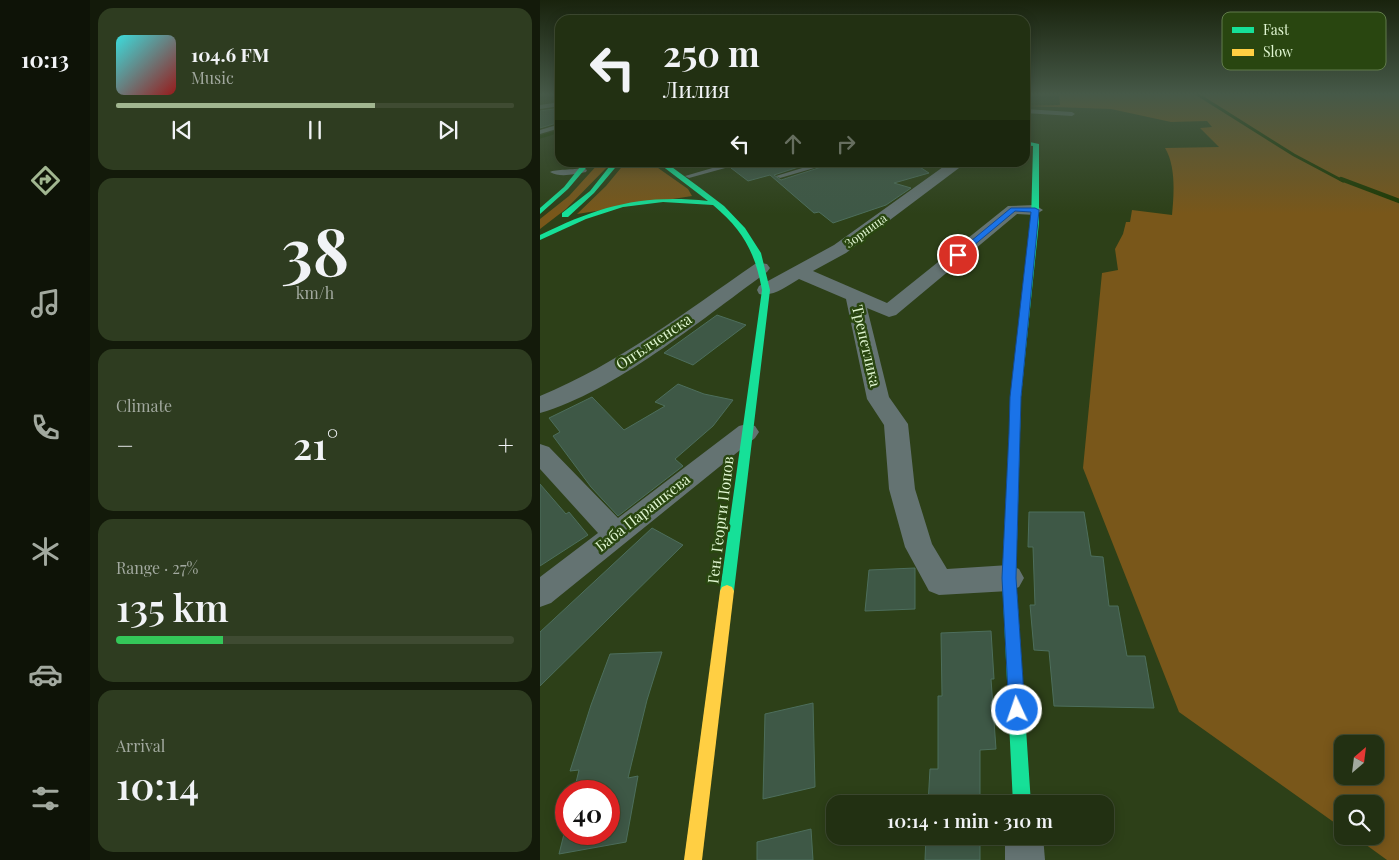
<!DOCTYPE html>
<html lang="en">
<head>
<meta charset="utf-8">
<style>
	body { margin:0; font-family:"Playfair Display",serif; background:#2e3c20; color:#f1f3f6; height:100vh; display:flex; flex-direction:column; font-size:19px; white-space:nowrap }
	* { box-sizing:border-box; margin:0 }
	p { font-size:16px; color:#a2a99f }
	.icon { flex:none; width:28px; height:28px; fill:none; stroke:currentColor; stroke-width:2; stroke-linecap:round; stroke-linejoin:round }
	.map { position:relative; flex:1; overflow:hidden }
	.side { display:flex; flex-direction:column; gap:8px; padding:8px; background:#131a0a; width:450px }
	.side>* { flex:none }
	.top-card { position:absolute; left:15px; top:15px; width:475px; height:152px; border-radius:15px; box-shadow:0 2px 12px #0003,0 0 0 1px #3f4b32; background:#223012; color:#f1f3f6; overflow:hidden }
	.needle { width:32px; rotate:28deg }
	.controls { position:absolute; left:794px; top:735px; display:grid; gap:10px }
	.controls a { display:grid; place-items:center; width:50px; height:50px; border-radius:10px; background:#223012; box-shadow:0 2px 12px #0003,0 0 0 1px #3f4b32; font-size:25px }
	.speed { position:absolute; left:15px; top:780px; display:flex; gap:10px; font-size:25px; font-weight:700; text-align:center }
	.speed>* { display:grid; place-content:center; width:65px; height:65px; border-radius:50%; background:#223012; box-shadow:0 2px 12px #0003,0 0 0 1px #3f4b32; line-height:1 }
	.speed .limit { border:8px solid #d22; background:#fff; color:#111 }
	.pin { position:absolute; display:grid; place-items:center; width:42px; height:42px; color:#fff; margin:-21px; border:2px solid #fff; border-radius:50%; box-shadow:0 1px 5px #0007 }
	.me { position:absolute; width:55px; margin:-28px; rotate:357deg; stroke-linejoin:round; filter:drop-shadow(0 0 4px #0008) }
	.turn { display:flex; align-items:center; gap:18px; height:105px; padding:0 25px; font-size:22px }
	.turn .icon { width:65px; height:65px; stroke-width:2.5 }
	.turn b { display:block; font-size:35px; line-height:42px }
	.lanes { display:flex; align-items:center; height:48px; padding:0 25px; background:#0003; justify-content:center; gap:25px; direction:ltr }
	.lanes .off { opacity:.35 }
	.big { font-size:38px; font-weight:600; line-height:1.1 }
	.side .card { flex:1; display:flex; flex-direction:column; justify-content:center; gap:8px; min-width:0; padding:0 18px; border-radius:15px; background:#2e3c20 }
	.side .dial { align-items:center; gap:0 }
	.dial b { font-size:65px; line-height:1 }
	.song { display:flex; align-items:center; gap:15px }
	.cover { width:60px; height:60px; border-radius:8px; background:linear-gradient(135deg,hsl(180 70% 55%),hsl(0 70% 35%)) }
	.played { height:5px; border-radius:2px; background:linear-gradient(90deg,#a1b690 65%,#3f4b32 65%) }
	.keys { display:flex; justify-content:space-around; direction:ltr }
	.heat { display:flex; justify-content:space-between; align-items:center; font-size:28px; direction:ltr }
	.charge { height:8px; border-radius:4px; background:linear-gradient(90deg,#34c759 27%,#3f4b32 0) }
	.trip { position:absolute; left:286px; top:795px; width:288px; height:50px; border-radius:15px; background:#223012; box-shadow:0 2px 12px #0003,0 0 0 1px #3f4b32; font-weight:600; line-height:50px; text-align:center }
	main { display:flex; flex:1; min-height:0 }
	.menu { display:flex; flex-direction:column; width:90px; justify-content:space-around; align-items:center; background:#0e1307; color:#a2a99f }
	.menu .icon { width:35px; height:35px }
	.menu .selected { color:#a1b690 }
	.menu b { font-size:22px; color:#f1f3f6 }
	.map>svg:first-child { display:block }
	.green { fill:#79571a; fill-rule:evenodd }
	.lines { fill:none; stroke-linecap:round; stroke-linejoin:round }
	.stream-far1 { stroke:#1e3902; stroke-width:3 }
	.stream { stroke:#1e3902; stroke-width:4.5 }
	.building { fill:#3e5846; stroke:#4d6e5c }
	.lane { fill:#647372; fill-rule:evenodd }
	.street { fill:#647372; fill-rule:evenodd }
	.fast { fill:#16e098; fill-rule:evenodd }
	.slow { fill:#ffcf43; fill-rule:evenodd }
	.route { fill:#1a73e8; stroke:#114b97 }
	.labels { text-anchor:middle; stroke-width:5; stroke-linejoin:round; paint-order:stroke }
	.far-street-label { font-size:12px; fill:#e0f6d1; stroke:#294610 }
	.street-label { font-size:15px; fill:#e0f6d1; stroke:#294610 }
	.key { fill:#294610; stroke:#607b4a; stroke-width:1 }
	.key-label { font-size:14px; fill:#e0f6d1 }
</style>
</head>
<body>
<main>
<nav class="menu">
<b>10:13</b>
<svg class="icon selected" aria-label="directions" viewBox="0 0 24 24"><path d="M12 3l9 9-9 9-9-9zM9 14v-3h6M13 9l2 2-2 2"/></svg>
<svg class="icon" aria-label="music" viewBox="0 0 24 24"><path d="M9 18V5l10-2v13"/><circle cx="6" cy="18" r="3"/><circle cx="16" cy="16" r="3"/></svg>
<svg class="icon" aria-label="phone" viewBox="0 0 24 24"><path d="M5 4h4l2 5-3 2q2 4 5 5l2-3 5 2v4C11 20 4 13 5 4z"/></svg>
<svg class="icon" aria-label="climate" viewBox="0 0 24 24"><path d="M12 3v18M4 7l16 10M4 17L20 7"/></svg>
<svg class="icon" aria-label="car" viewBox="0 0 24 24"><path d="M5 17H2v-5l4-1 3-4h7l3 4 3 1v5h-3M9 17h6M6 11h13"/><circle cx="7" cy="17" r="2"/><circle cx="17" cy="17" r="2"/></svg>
<svg class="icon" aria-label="filters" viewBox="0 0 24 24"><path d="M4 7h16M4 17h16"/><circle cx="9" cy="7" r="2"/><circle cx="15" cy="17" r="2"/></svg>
</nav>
<section class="side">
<div class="card">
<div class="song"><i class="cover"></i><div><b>104.6 FM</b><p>Music</p></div></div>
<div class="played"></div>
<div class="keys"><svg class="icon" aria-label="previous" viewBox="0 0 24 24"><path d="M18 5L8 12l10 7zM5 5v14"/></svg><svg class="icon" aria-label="pause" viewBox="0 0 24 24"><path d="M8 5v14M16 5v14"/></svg><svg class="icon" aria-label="next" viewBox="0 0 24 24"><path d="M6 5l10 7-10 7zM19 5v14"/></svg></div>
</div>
<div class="card dial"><b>38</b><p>km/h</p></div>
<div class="card"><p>Climate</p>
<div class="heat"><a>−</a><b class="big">21°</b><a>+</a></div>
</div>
<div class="card"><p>Range · 27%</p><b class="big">135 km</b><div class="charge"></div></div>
<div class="card"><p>Arrival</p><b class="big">10:14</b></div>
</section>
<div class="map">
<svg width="859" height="860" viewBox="0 0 859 860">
	<rect width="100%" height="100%" fill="#2d4018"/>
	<g class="green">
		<path d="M519,94H859V860H847L814,836H835V804H802V828L639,712L543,468L562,273L578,270L575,249L583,234L586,222H590L592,210L632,215C634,194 636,166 625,148L679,147L660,128L672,127L667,121L631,122L571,109L485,106L520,105ZM802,744H835V776H802Z"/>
		<polygon points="59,163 71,163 26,209 0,229 0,219 29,196"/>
		<polygon points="85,163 111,163 148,189 152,196 37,214 66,186"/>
	</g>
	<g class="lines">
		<g class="stream-far1">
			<polyline points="657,94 754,155 803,181"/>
			<polyline points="0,137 20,131"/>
		</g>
		<polyline class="stream" points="801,179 859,201"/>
	</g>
	<g class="building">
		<polygon points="14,109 20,112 20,122 0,128 0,111"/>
		<polygon points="209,162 274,162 234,175 241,180 297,162 372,162 389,173 354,183 371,188 346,205 293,223 279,212 274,213 230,175 208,181 191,168"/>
		<polygon points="177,315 206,325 153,365 124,353"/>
		<polygon points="138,384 164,394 193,400 173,426 135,459 143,466 78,516 51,487 13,436 20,432 9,418 52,397 84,430 125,406 115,402"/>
		<polygon points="0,484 26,514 29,512 48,535 0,566"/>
		<polygon points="489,512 544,512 551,556 563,557 569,606 578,606 587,656 605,656 614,708 514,706 509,651 494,650 490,605 495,605 493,547 488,547"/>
		<polygon points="112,528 143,545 0,686 0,632"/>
		<polygon points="375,568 375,609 325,611 329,570"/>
		<polygon points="451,631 454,679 451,679 456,749 440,750 440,804 388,804 390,769 398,769 398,696 402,696 401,633"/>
		<polygon points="122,652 107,700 88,778 98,776 86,842 19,854 24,834 69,834 69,791 34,791 39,770 30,771 51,705 70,654"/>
		<polygon points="273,703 275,787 223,799 225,714"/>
		<polygon points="271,829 273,860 217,860 217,842"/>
		<polygon points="386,836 440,836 440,860 385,860"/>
	</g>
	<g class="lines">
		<g class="lane">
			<polygon points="20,102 20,106 0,109 0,105"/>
			<polygon points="485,109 532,112 535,114 532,116 485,113"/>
			<polygon points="20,124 20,128 0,134 0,130"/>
			<polygon points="193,162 207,162 149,178 145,176"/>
			<polygon points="282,162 295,162 240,178 236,176"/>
			<path d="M43,168L47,170L46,172C35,174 20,178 10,172C15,169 34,170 43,168Z"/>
		</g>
		<g class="street">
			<path d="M410,162H427L306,253L273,271L347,303L468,206L495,205L503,210L495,215L477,214L356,315L349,317L327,308L349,397L368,424L375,489L392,544L407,569L469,565L479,569L484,578L479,587L469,591L399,595L389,591L365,547L349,489L344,425L327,399L306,299L259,279C247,286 234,297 219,294L217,290L219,286L294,245Z"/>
			<path d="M221,263L227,264L230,268L227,272C163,318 76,391 0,413V396C78,364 145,312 215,264Z"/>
			<polygon points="207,424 215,426 219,432 215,438 11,603 0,607 0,577 58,533 0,469 0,444 9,447 78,518 199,426"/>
			<polygon points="465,836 503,836 505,860 465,860"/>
		</g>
		<g class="fast">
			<polygon points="485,141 499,144 499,222 481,397 476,578 491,804 473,804 462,578 471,397 491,222 493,146 485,145"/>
			<polygon points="44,162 51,162 28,189 0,214 0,208 24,187"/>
			<polygon points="73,162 80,162 54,193 28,217 22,217 22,213 50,191"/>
			<path d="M117,162H125L159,187L184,206L205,228L221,253L230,290L194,591L192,595L187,597L182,595L180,591L222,290C215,252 203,230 173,205L123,202L83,207L46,219L0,240V235C60,206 101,194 168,201Z"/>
		</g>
		<polygon class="slow" points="187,585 192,587 194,591 162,860 144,860 180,591 182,587"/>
	</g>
	<linearGradient id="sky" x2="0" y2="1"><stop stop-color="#19230d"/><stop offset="0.44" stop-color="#465948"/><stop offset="1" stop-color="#465948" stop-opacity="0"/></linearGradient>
	<rect width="859" height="214" fill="url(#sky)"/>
	<polygon class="route" points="471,208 495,208 499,210 481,397 480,433 476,578 485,710 483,715 477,718 471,715 469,710 462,578 469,433 470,397 491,212 475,211 421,256 414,255"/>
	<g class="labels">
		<g class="far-street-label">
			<text transform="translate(326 231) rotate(-36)" y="4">Зорница</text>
		</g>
		<g class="street-label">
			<text transform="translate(114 342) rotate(-34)" y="5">Опълченска</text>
			<text transform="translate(326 346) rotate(77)" y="5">Трепетлика</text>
			<text transform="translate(103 513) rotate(-38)" y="5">Баба Парашкева</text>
			<text transform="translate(181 520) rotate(-83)" y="5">Ген. Георги Попов</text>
		</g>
	</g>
	<rect x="682" y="12" width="164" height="58" rx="8" class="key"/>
	<rect x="692" y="27" width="22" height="6" fill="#16e098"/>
	<rect x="692" y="49" width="22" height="7" fill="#ffcf43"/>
	<g class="key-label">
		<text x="723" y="35">Fast</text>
		<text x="723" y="57">Slow</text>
	</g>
</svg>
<div class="controls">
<a><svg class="needle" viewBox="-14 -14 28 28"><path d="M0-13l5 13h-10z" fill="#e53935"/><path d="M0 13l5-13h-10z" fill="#a2a99f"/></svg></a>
<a><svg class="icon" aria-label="search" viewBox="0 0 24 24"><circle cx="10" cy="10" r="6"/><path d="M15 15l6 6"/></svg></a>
</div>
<div class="speed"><div class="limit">40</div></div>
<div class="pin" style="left:418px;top:255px;background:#d93025"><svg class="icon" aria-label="arrive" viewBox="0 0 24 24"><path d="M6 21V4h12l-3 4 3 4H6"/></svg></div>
<svg class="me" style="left:477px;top:710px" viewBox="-20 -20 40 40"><circle r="17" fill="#1a73e8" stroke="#fff" stroke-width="3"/><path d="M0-11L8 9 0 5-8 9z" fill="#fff"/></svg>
<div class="trip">10:14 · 1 min · 310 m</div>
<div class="top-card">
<div class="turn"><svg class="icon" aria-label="left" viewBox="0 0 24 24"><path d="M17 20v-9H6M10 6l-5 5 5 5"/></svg><div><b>250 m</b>Лилия</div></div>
<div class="lanes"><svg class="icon" aria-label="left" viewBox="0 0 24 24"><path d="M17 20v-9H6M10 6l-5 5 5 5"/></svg><svg class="icon off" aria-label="ahead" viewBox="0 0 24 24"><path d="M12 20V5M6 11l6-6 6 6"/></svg><svg class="icon off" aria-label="right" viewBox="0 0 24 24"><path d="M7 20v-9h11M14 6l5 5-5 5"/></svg></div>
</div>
</div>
</main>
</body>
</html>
